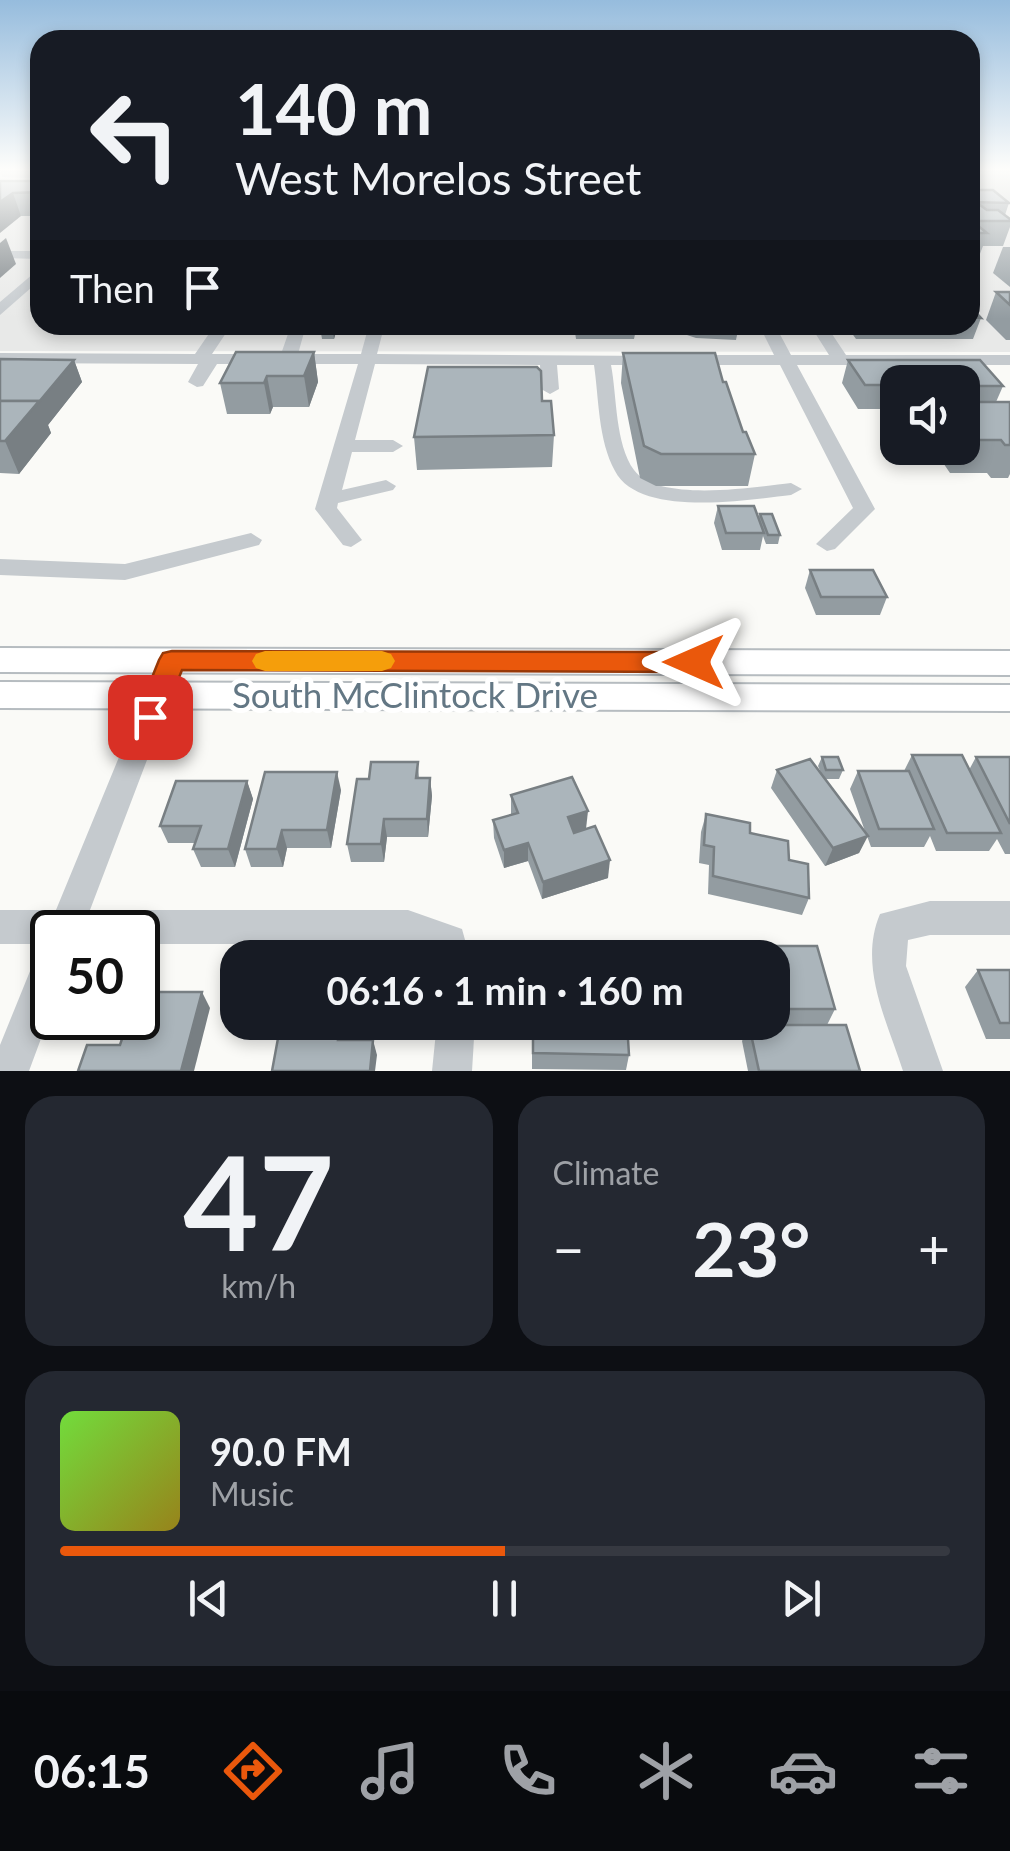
<!DOCTYPE html>
<html lang="en">
<head>
<meta charset="utf-8">
<style>
	body { margin:0; font-family:Lato,sans-serif; background:#242831; color:#f1f3f6; height:100vh; display:flex; flex-direction:column; font-size:38px; white-space:nowrap }
	* { box-sizing:border-box; margin:0 }
	p { font-size:32px; color:#9ea1a6 }
	.icon { flex:none; width:55px; height:55px; fill:none; stroke:currentColor; stroke-width:2; stroke-linecap:round; stroke-linejoin:round }
	.map { position:relative; height:1071px; overflow:hidden }
	.sheet { display:flex; flex-direction:column; gap:25px; padding:25px; background:#0d0f14; flex:1 }
	.sheet>* { flex:none }
	.top-card { position:absolute; left:30px; top:30px; width:950px; height:305px; border-radius:30px; box-shadow:0 5px 15px #0003; background:#171b24; color:#f1f3f6; overflow:hidden }
	.tools { position:absolute; left:880px; top:365px; display:grid; gap:20px }
	.tools a { display:grid; place-items:center; width:100px; height:100px; border-radius:20px; background:#171b24; box-shadow:0 5px 15px #0003; font-size:50px }
	.speed { position:absolute; left:30px; top:910px; display:flex; gap:20px; font-size:50px; font-weight:700; text-align:center }
	.speed>* { display:grid; place-content:center; width:130px; height:130px; border-radius:50%; background:#171b24; box-shadow:0 5px 15px #0003; line-height:1 }
	.speed .limit { border:5px solid #111; border-radius:15px; background:#fff; color:#111 }
	.pin { position:absolute; display:grid; place-items:center; width:85px; height:85px; color:#fff; margin:-42px; border-radius:20px; box-shadow:0 5px 15px #0006 }
	.me { position:absolute; width:110px; margin:-55px; rotate:270deg; stroke-linejoin:round; filter:drop-shadow(0 0 8px #0008) }
	.turn { display:flex; align-items:center; gap:35px; height:210px; padding:0 40px; font-size:45px }
	.turn .icon { width:130px; height:130px; stroke-width:2.5 }
	.turn b { display:block; font-size:70px; line-height:85px }
	.then { display:flex; align-items:center; height:95px; padding:0 40px; background:#0003; gap:20px; font-size:38px }
	.big { font-size:75px; font-weight:700; line-height:1.1 }
	.sheet .tile { flex:1; display:flex; flex-direction:column; justify-content:center; gap:15px; min-width:0; padding:0 35px; border-radius:30px; background:#242831 }
	.sheet .dial { align-items:center; gap:0 }
	.dial b { font-size:130px; line-height:1 }
	.song { display:flex; align-items:center; gap:30px }
	.cover { width:120px; height:120px; border-radius:15px; background:linear-gradient(135deg,hsl(100 70% 55%),hsl(50 70% 35%)) }
	.played { height:10px; border-radius:5px; background:linear-gradient(90deg,#ea580c 50%,#363941 50%) }
	.keys { display:flex; justify-content:space-around; direction:ltr }
	.heat { display:flex; justify-content:space-between; align-items:center; font-size:55px; direction:ltr }
	.sheet .tiles { flex:1; display:grid; gap:25px; grid-template-columns:1fr 1fr }
	.tile:last-child { grid-column:span 2 }
	.trip { position:absolute; left:220px; top:940px; width:570px; height:100px; border-radius:30px; background:#171b24; box-shadow:0 5px 15px #0003; font-weight:700; line-height:100px; text-align:center }
	.tabs { display:flex; height:160px; justify-content:space-around; align-items:center; background:#090b0e; color:#9ea1a6 }
	.tabs .icon { width:70px; height:70px }
	.tabs .on { color:#ea580c }
	.tabs b { font-size:45px; color:#f1f3f6 }
	.map>svg:first-child { display:block }
	.built { fill:#e8e9e8 }
	.lines { fill:none; stroke-linecap:round; stroke-linejoin:round }
	.taxiway { fill:#cfd3d4; fill-rule:evenodd }
	.runway { fill:#cfd3d4; fill-rule:evenodd }
	.major-casing { stroke:#b6bcc0; stroke-width:4 }
	.minor { fill:#c5cace; fill-rule:evenodd }
	.major { fill:#fff; fill-rule:evenodd }
	.wall { fill:#939ca1 }
	.shaded-wall { fill:#787f83 }
	.building { fill:#abb5bb; stroke:#787f83; stroke-width:2.5 }
	.route { fill:#ea580c; stroke:#983908; stroke-width:2.5 }
	.slow { fill:#f59e0b }
	.labels { text-anchor:middle; stroke-width:10; stroke-linejoin:round; paint-order:stroke }
	.near-street-label { font-size:35px; fill:#637784; stroke:#fff }
</style>
</head>
<body>
<div class="map">
<svg width="1010" height="1071" viewBox="0 0 1010 1071">
	<rect width="100%" height="100%" fill="#fafaf7"/>
	<polygon class="built" points="0,169 40,169 40,325 970,325 970,169 1010,169 1010,352 0,351"/>
	<g class="lines">
		<g class="taxiway">
			<polygon points="0,169 40,169 40,179 2,177"/>
			<rect x="970" y="184" width="40" height="18"/>
		</g>
		<rect class="runway" x="970" y="169" width="40" height="23"/>
		<defs>
			<g id="major">
				<polygon points="0,648 1010,651 1010,675 0,672"/>
				<polygon points="0,682 1010,685 1010,711 0,708"/>
			</g>
		</defs>
		<use href="#major" class="major-casing"/>
		<g class="minor">
			<polygon points="7,251 40,251 40,259 2,258 0,255"/>
			<polygon points="40,268 40,280 0,315 0,302"/>
			<path d="M215,325L303,326L305,329L298,354H361L369,325H434L427,331H383L377,354L657,356V364L651,365H611C617,396 615,444 634,470C658,503 755,487 791,483L802,489L791,495C748,500 639,518 615,471C598,440 599,399 594,365H557L559,389L550,394L541,389L540,365L375,364L355,440H393L403,446L393,452H352L342,490L386,480L396,486L393,490L338,503L337,508L362,540L351,547L343,545L315,509L358,364H217L203,386L197,387L188,382L198,364L0,363V353L195,354ZM226,333L288,334L281,354H212Z"/>
			<polygon points="759,325 775,325 791,355 829,355 810,325 826,325 846,355 1010,355 1010,365 797,365 875,509 835,549 827,551 816,544 853,508 780,365 688,365 680,360 688,355 774,355"/>
			<polygon points="251,533 262,540 259,545 125,580 0,575 0,559 125,564"/>
			<polygon points="172,650 181,653 185,660 90,910 408,910 462,929 470,958 434,958 433,953 408,944 138,944 138,932 52,932 52,1009 29,1071 0,1071 0,1045 39,949 51,944 0,944 0,910 56,910 159,660 163,653"/>
			<path d="M930,901H1010V935H930L908,940L906,966L943,1071H903C887,1021 858,966 880,914Z"/>
			<polygon points="437,1022 475,1022 472,1071 432,1071"/>
		</g>
		<use href="#major" class="major"/>
	</g>
	<g class="wall">
		<polygon points="0,181 40,181 40,216 21,216"/>
		<polygon points="970,190 1009,203 1005,215 1010,219 1010,227 1003,246 983,246 978,259 970,259"/>
		<polygon points="1003,247 1010,247 1010,287 993,273"/>
		<polygon points="996,292 1010,292 1010,340 1006,340 986,320"/>
		<polygon points="970,306 981,318 973,339 856,339 846,325 970,325"/>
		<polygon points="177,325 204,325 199,333 179,333"/>
		<polygon points="313,325 338,325 334,339 322,339 321,333 314,333"/>
		<polygon points="452,325 568,325 567,334 465,334 452,328"/>
		<polygon points="574,325 637,325 634,339 576,339"/>
		<polygon points="681,325 739,325 736,340 696,338 684,334"/>
		<polygon points="314,352 318,382 309,407 273,407 270,414 227,414 220,383"/>
		<polygon points="623,353 723,382 743,432 755,454 748,486 656,486 640,478 621,383"/>
		<polygon points="0,359 74,360 82,382 48,425 51,433 19,474 0,473"/>
		<polygon points="848,360 1003,386 996,402 1010,402 1010,474 1008,478 991,478 987,473 950,473 933,448 962,448 962,382 898,382 898,409 858,409 842,383"/>
		<polygon points="542,401 554,435 552,467 417,470 414,437"/>
		<polygon points="718,506 758,519 760,514 780,535 778,544 766,544 763,536 760,550 722,550 714,523"/>
		<polygon points="810,570 887,597 880,615 816,615 805,588"/>
		<polygon points="912,755 969,770 976,757 1010,757 1010,854 1005,854 997,839 989,851 936,851 930,836 924,847 871,847 867,836 859,853 825,866 771,788 777,770 821,773 818,766 822,757 843,770 839,779 825,779 866,834 850,789 858,771 904,771"/>
		<polygon points="418,762 419,778 430,778 432,796 428,837 387,837 384,862 351,862 347,844 369,779"/>
		<polygon points="247,781 253,799 235,867 201,867 193,849 195,843 168,843 160,826"/>
		<polygon points="341,790 331,848 287,848 283,867 251,867 245,849"/>
		<polygon points="511,795 586,829 608,878 542,899 528,861 504,868 494,838 493,820 511,815"/>
		<polygon points="706,814 750,833 789,860 809,898 802,915 708,894 709,865 699,863 701,832"/>
		<polygon points="738,946 817,946 835,1009 827,1025 846,1025 860,1071 748,1071 742,1041 749,1026 745,1026 744,1022 772,1022 772,958 734,958"/>
		<polygon points="978,970 1010,970 1010,1039 986,1039 965,987"/>
		<polygon points="532,1022 629,1055 626,1070 532,1069"/>
	</g>
	<g class="shaded-wall">
		<polygon points="13,193 21,216 0,233 0,202"/>
		<polygon points="6,238 16,264 0,278 0,243"/>
		<polygon points="332,325 338,325 334,339"/>
		<polygon points="314,352 318,382 309,407 304,376"/>
		<polygon points="74,360 82,382 48,425 51,433 19,474 5,441"/>
		<polygon points="267,376 273,407 270,414 264,383"/>
		<polygon points="337,772 341,790 331,848 327,830"/>
		<polygon points="430,778 432,796 428,837 427,819"/>
		<polygon points="247,781 253,799 235,867 228,849"/>
		<polygon points="588,811 586,829 566,835 568,817"/>
		<polygon points="384,819 387,837 384,862 381,844"/>
		<polygon points="282,830 287,848 283,867 277,849"/>
		<polygon points="868,836 859,853 825,866 833,848"/>
		<polygon points="528,843 528,861 504,868 504,850"/>
		<polygon points="610,860 608,878 542,899 543,882"/>
		<polygon points="202,992 210,1008 194,1071 181,1071"/>
		<polygon points="341,1022 347,1022 343,1055 338,1040"/>
		<polygon points="373,1040 377,1055 375,1071 370,1071"/>
	</g>
	<g class="building">
		<polygon points="0,181 40,181 40,192 13,193 0,202"/>
		<polygon points="970,190 993,190 1009,203 976,202 987,210 998,210 1010,219 1010,221 972,221 987,233 970,233"/>
		<polygon points="996,292 1010,292 1010,305"/>
		<polygon points="970,306 981,318 970,317"/>
		<polygon points="236,352 314,352 304,376 267,376 264,383 220,383"/>
		<polygon points="623,353 715,353 723,382 726,382 743,432 746,432 755,454 661,454 644,446"/>
		<polygon points="0,359 74,360 33,409 39,401 0,401"/>
		<polygon points="848,360 980,360 1003,386 962,386 962,382 898,382 898,385 865,385"/>
		<polygon points="428,367 537,367 541,371 542,401 551,401 554,435 414,437"/>
		<polygon points="0,401 39,401 5,441 0,441"/>
		<polygon points="962,402 1010,402 1010,445 1005,445 1001,440 963,440"/>
		<polygon points="718,506 754,506 764,533 726,533"/>
		<polygon points="760,514 772,514 780,535 768,535"/>
		<polygon points="810,570 873,570 887,597 821,597"/>
		<polygon points="912,755 962,755 1001,833 947,833"/>
		<polygon points="822,757 838,757 843,770 826,770"/>
		<polygon points="976,757 1010,757 1010,824"/>
		<polygon points="810,759 868,836 833,848 777,770"/>
		<polygon points="371,762 418,762 416,778 430,778 427,819 384,819 381,844 347,844 357,779 369,779"/>
		<polygon points="858,771 909,771 934,829 879,829"/>
		<polygon points="265,772 337,772 327,830 282,830 277,849 245,849"/>
		<polygon points="572,777 588,811 568,817 574,833 595,826 610,860 543,882 528,843 504,850 493,820 518,813 511,795"/>
		<polygon points="176,781 247,781 228,849 193,849 201,826 160,826"/>
		<polygon points="706,814 750,823 750,833 788,841 789,860 808,864 809,898 713,876 714,847 704,845"/>
		<polygon points="738,946 817,946 835,1009 772,1009 772,958 741,958"/>
		<polygon points="978,970 1010,970 1010,1023 1000,1023"/>
		<polygon points="138,992 202,992 181,1071 78,1071 87,1045 120,1045 129,1018 138,1018"/>
		<polygon points="281,1022 341,1022 338,1040 373,1040 370,1071 272,1071"/>
		<polygon points="533,1022 627,1022 629,1055 533,1053"/>
		<polygon points="749,1025 846,1025 860,1071 759,1071"/>
	</g>
	<linearGradient id="sky" x2="0" y2="1"><stop stop-color="#96bcdd"/><stop offset="0.53" stop-color="#fdfdfb"/><stop offset="1" stop-color="#fdfdfb" stop-opacity="0"/></linearGradient>
	<rect width="1010" height="319" fill="url(#sky)"/>
	<polygon class="route" points="172,651 694,652 704,655 708,662 704,669 694,672 182,670 160,725 150,728 140,725 136,717 159,660 163,653"/>
	<polygon class="slow" points="265,651 382,651 391,654 395,661 391,668 382,671 265,671 256,668 252,661 256,654"/>
	<g class="labels">
		<g class="near-street-label">
			<text x="415" y="708">South McClintock Drive</text>
		</g>
	</g>
</svg>
<div class="tools">
<a><svg class="icon" aria-label="sound" viewBox="0 0 24 24"><path d="M4 9h4l5-4v14l-5-4H4zM17 9q2 3 0 6"/></svg></a>
</div>
<div class="speed"><div class="limit">50</div></div>
<div class="pin" style="left:150px;top:717px;background:#d93025"><svg class="icon" aria-label="arrive" viewBox="0 0 24 24"><path d="M6 21V4h12l-3 4 3 4H6"/></svg></div>
<svg class="me" style="left:694px;top:662px" viewBox="-20 -20 40 40"><path d="M0-17L14 15 0 8-14 15z" fill="#ea580c" stroke="#fff" stroke-width="4"/></svg>
<div class="trip">06:16 · 1 min · 160 m</div>
<div class="top-card">
<div class="turn"><svg class="icon" aria-label="left" viewBox="0 0 24 24"><path d="M17 20v-9H6M10 6l-5 5 5 5"/></svg><div><b>140 m</b>West Morelos Street</div></div>
<div class="then">Then<svg class="icon" aria-label="arrive" viewBox="0 0 24 24"><path d="M6 21V4h12l-3 4 3 4H6"/></svg></div>
</div>
</div>
<section class="sheet">
<div class="tiles">
<div class="tile dial"><b>47</b><p>km/h</p></div>
<div class="tile"><p>Climate</p>
<div class="heat"><a>−</a><b class="big">23°</b><a>+</a></div>
</div>
<div class="tile">
<div class="song"><i class="cover"></i><div><b>90.0 FM</b><p>Music</p></div></div>
<div class="played"></div>
<div class="keys"><svg class="icon" aria-label="previous" viewBox="0 0 24 24"><path d="M18 5L8 12l10 7zM5 5v14"/></svg><svg class="icon" aria-label="pause" viewBox="0 0 24 24"><path d="M8 5v14M16 5v14"/></svg><svg class="icon" aria-label="next" viewBox="0 0 24 24"><path d="M6 5l10 7-10 7zM19 5v14"/></svg></div>
</div>
</div>
</section>
<nav class="tabs">
<b>06:15</b>
<svg class="icon on" aria-label="directions" viewBox="0 0 24 24"><path d="M12 3l9 9-9 9-9-9zM9 14v-3h6M13 9l2 2-2 2"/></svg>
<svg class="icon" aria-label="music" viewBox="0 0 24 24"><path d="M9 18V5l10-2v13"/><circle cx="6" cy="18" r="3"/><circle cx="16" cy="16" r="3"/></svg>
<svg class="icon" aria-label="phone" viewBox="0 0 24 24"><path d="M5 4h4l2 5-3 2q2 4 5 5l2-3 5 2v4C11 20 4 13 5 4z"/></svg>
<svg class="icon" aria-label="climate" viewBox="0 0 24 24"><path d="M12 3v18M4 7l16 10M4 17L20 7"/></svg>
<svg class="icon" aria-label="car" viewBox="0 0 24 24"><path d="M5 17H2v-5l4-1 3-4h7l3 4 3 1v5h-3M9 17h6M6 11h13"/><circle cx="7" cy="17" r="2"/><circle cx="17" cy="17" r="2"/></svg>
<svg class="icon" aria-label="filters" viewBox="0 0 24 24"><path d="M4 7h16M4 17h16"/><circle cx="9" cy="7" r="2"/><circle cx="15" cy="17" r="2"/></svg>
</nav>
</body>
</html>
